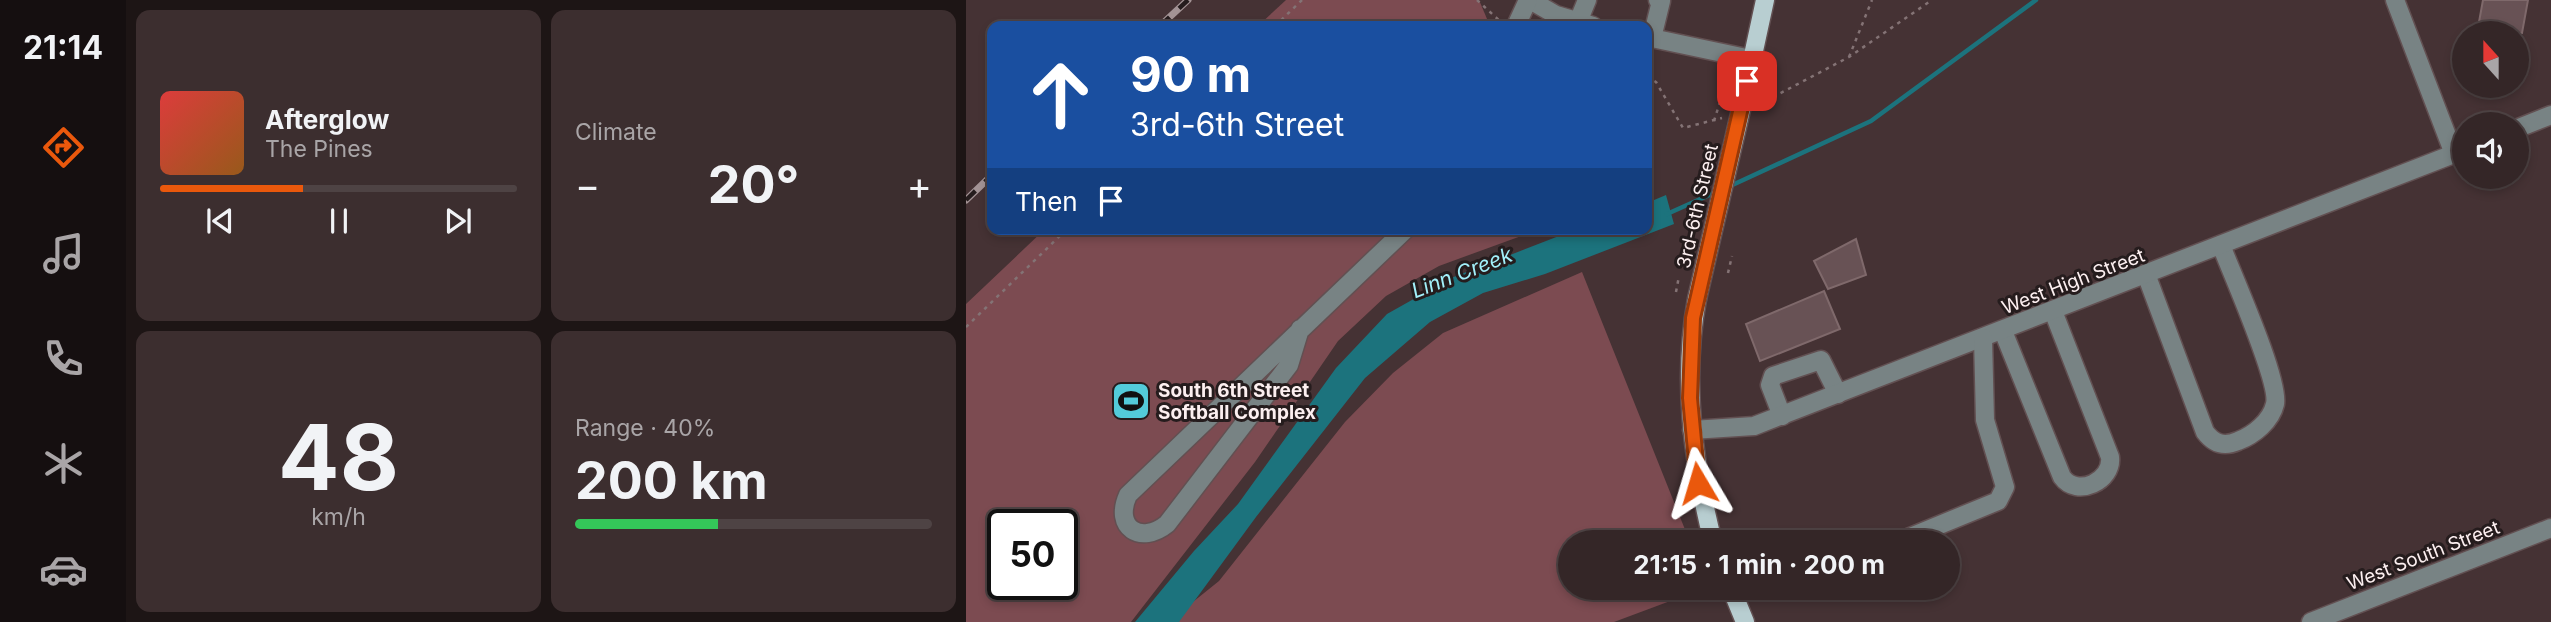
<!DOCTYPE html>
<html lang="en">
<head>
<meta charset="utf-8">
<style>
	body { margin:0; font-family:Inter,sans-serif; background:#3c2e2f; color:#f1f3f6; height:100vh; display:flex; flex-direction:column; font-size:26px; white-space:nowrap }
	* { box-sizing:border-box; margin:0 }
	p { font-size:23px; color:#a9a5a7 }
	.icon { flex:none; width:38px; height:38px; fill:none; stroke:currentColor; stroke-width:2; stroke-linecap:round; stroke-linejoin:round }
	.map { position:relative; flex:1; overflow:hidden }
	.sheet { display:flex; flex-direction:column; gap:10px; padding:10px; background:#1d1515; width:840px }
	.sheet>* { flex:none }
	.guide { position:absolute; left:21px; top:21px; width:665px; height:214px; border-radius:14px; box-shadow:0 4px 10px #0003,0 0 0 2px #4e4344; background:#1a4fa0; color:#fff; overflow:hidden }
	.needle { width:46px; rotate:339deg }
	.tools { position:absolute; left:1486px; top:21px; display:grid; gap:14px }
	.tools a { display:grid; place-items:center; width:77px; height:77px; border-radius:50%; background:#342627; box-shadow:0 4px 10px #0003,0 0 0 2px #4e4344; font-size:35px }
	.speed { position:absolute; left:21px; top:509px; display:flex; gap:14px; font-size:35px; font-weight:700; text-align:center }
	.speed>* { display:grid; place-content:center; width:91px; height:91px; border-radius:50%; background:#342627; box-shadow:0 4px 10px #0003,0 0 0 2px #4e4344; line-height:1 }
	.speed .limit { border:4px solid #111; border-radius:10px; background:#fff; color:#111 }
	.pin { position:absolute; display:grid; place-items:center; width:60px; height:60px; color:#fff; margin:-30px; border-radius:14px; box-shadow:0 4px 10px #0006 }
	.me { position:absolute; width:77px; margin:-38px; rotate:353deg; stroke-linejoin:round; filter:drop-shadow(0 0 5px #0008) }
	.turn { display:flex; align-items:center; gap:24px; height:147px; padding:0 28px; font-size:32px }
	.turn .icon { width:91px; height:91px; stroke-width:2.5 }
	.turn b { display:block; font-size:49px; line-height:60px }
	.then { display:flex; align-items:center; height:66px; padding:0 28px; background:#0003; gap:14px; font-size:26px }
	.big { font-size:52px; font-weight:700; line-height:1.1 }
	.sheet .tile { flex:1; display:flex; flex-direction:column; justify-content:center; gap:10px; min-width:0; padding:0 24px; border-radius:14px; background:#3c2e2f }
	.sheet .dial { align-items:center; gap:0 }
	.dial b { font-size:91px; line-height:1 }
	.song { display:flex; align-items:center; gap:21px }
	.cover { width:84px; height:84px; border-radius:10px; background:linear-gradient(135deg,hsl(0 70% 55%),hsl(30 70% 35%)) }
	.played { height:7px; border-radius:4px; background:linear-gradient(90deg,#ea580c 40%,#4e4344 40%) }
	.keys { display:flex; justify-content:space-around; direction:ltr }
	.heat { display:flex; justify-content:space-between; align-items:center; font-size:38px; direction:ltr }
	.charge { height:10px; border-radius:5px; background:linear-gradient(90deg,#34c759 40%,#4e4344 0) }
	.sheet .tiles { flex:1; display:grid; gap:10px; grid-template-columns:repeat(2,1fr) }
	.trip { position:absolute; left:592px; top:530px; width:402px; height:70px; border-radius:35px; background:#342627; box-shadow:0 4px 10px #0003,0 0 0 2px #4e4344; font-weight:700; line-height:70px; text-align:center }
	main { display:flex; flex:1; min-height:0 }
	.dock { display:flex; flex-direction:column; width:126px; justify-content:space-around; align-items:center; background:#150f10; color:#a9a5a7 }
	.dock .icon { width:49px; height:49px }
	.dock .current { color:#ea580c }
	.dock b { font-size:32px; color:#f1f3f6 }
	.map>svg:first-child { display:block }
	.green { fill:#7c4b51; fill-rule:evenodd }
	.water { fill:#1c737d }
	.lines { fill:none; stroke-linecap:round; stroke-linejoin:round }
	.stream { stroke:#1c737d; stroke-width:4.5 }
	.building { fill:#685255; stroke:#7f696b; stroke-width:2 }
	.minor-casing { stroke:#625052; stroke-width:21 }
	.major-casing { stroke:#625052; stroke-width:21 }
	.path { stroke:#847375; stroke-width:2.5; stroke-dasharray:3.5 5; stroke-linecap:butt }
	.minor { stroke:#788384; stroke-width:18 }
	.major { stroke:#b8ced1; stroke-width:18 }
	.rail-casing { stroke:#a39395; stroke-width:7 }
	.rail { stroke:#251c1d; stroke-width:4.5; stroke-dasharray:13; stroke-linecap:butt }
	.major-bridge-casing { stroke:#625052; stroke-width:21; stroke-linecap:butt }
	.major-bridge { stroke:#b8ced1; stroke-width:18 }
	.route-casing { stroke:#983908; stroke-width:18 }
	.route { stroke:#ea580c; stroke-width:12 }
	.labels { text-anchor:middle; stroke-width:6; stroke-linejoin:round; paint-order:stroke }
	.street-label { font-size:19px; fill:#fceff0; stroke:#251c1d }
	.poi-label { font-size:19px; font-weight:bold; fill:#fceff0; stroke:#251c1d; text-anchor:start }
	.water-label { font-size:21px; font-style:italic; fill:#a2f0fa; stroke:#251c1d }
</style>
</head>
<body>
<main>
<nav class="dock">
<b>21:14</b>
<svg class="icon current" aria-label="directions" viewBox="0 0 24 24"><path d="M12 3l9 9-9 9-9-9zM9 14v-3h6M13 9l2 2-2 2"/></svg>
<svg class="icon" aria-label="music" viewBox="0 0 24 24"><path d="M9 18V5l10-2v13"/><circle cx="6" cy="18" r="3"/><circle cx="16" cy="16" r="3"/></svg>
<svg class="icon" aria-label="phone" viewBox="0 0 24 24"><path d="M5 4h4l2 5-3 2q2 4 5 5l2-3 5 2v4C11 20 4 13 5 4z"/></svg>
<svg class="icon" aria-label="climate" viewBox="0 0 24 24"><path d="M12 3v18M4 7l16 10M4 17L20 7"/></svg>
<svg class="icon" aria-label="car" viewBox="0 0 24 24"><path d="M5 17H2v-5l4-1 3-4h7l3 4 3 1v5h-3M9 17h6M6 11h13"/><circle cx="7" cy="17" r="2"/><circle cx="17" cy="17" r="2"/></svg>
</nav>
<section class="sheet">
<div class="tiles">
<div class="tile">
<div class="song"><i class="cover"></i><div><b>Afterglow</b><p>The Pines</p></div></div>
<div class="played"></div>
<div class="keys"><svg class="icon" aria-label="previous" viewBox="0 0 24 24"><path d="M18 5L8 12l10 7zM5 5v14"/></svg><svg class="icon" aria-label="pause" viewBox="0 0 24 24"><path d="M8 5v14M16 5v14"/></svg><svg class="icon" aria-label="next" viewBox="0 0 24 24"><path d="M6 5l10 7-10 7zM19 5v14"/></svg></div>
</div>
<div class="tile"><p>Climate</p>
<div class="heat"><a>−</a><b class="big">20°</b><a>+</a></div>
</div>
<div class="tile dial"><b>48</b><p>km/h</p></div>
<div class="tile"><p>Range · 40%</p><b class="big">200 km</b><div class="charge"></div></div>
</div>
</section>
<div class="map">
<svg width="1585" height="622" viewBox="0 0 1585 622">
	<rect width="100%" height="100%" fill="#453234"/>
	<g class="green">
		<polygon points="320,0 513,0 524,26 292,26"/>
		<path d="M79,229H574L473,266L420,296L372,341L289,462L165,622H0V304ZM37,525H96V584H37Z"/>
		<polygon points="616,272 724,542 604,542 604,588 739,588 648,622 202,622 253,581 379,422 427,373 477,333"/>
	</g>
	<polygon class="water" points="700,195 708,224 579,274 517,293 464,322 399,378 290,517 213,622 169,622 228,551 272,504 370,368 421,314 485,278 611,229 681,229 681,203"/>
	<g class="lines">
		<g class="stream">
			<polyline points="762,187 905,121 1070,0"/>
			<polyline points="701,214 750,192"/>
		</g>
	</g>
	<g class="building">
		<polygon points="1517,0 1562,0 1556,33 1511,33"/>
		<polygon points="890,239 900,275 862,289 848,261"/>
		<polygon points="858,291 874,329 794,361 780,324"/>
	</g>
	<g class="lines">
		<defs>
			<g id="minor">
				<polyline points="564,0 590,15 627,26"/>
				<polyline points="1429,0 1488,154"/>
				<polyline points="612,22 621,0"/>
				<polyline points="550,26 562,0"/>
				<polyline points="681,37 785,59"/>
				<polyline points="686,38 695,1 692,0"/>
				<polyline points="1550,129 1585,115"/>
				<path d="M1180,274L1239,432C1248,444 1258,447 1272,441C1288,435 1305,421 1309,404C1314,381 1266,274 1255,245"/>
				<path d="M334,329L323,365L201,524C175,545 147,528 162,495C254,406 347,318 440,229"/>
				<path d="M1037,331L1096,477C1111,498 1147,481 1144,457L1087,311"/>
				<polyline points="816,416 804,385 807,376 855,360 872,394"/>
				<polyline points="726,430 788,426 1498,150"/>
				<polyline points="937,540 1032,501 1039,487 1019,420 1017,338"/>
				<polyline points="1345,622 1585,528"/>
			</g>
			<g id="major">
				<polyline points="778,97 799,0"/>
				<path d="M731,299C716,381 727,463 747,542"/>
				<polyline points="765,588 779,622"/>
			</g>
		</defs>
		<use href="#minor" class="minor-casing"/>
		<use href="#major" class="major-casing"/>
		<g class="path">
			<polyline points="511,0 536,23"/>
			<polyline points="309,26 336,0"/>
			<polyline points="883,57 906,0"/>
			<polyline points="681,77 690,82 717,128 756,118"/>
			<polyline points="802,101 806,81"/>
			<polyline points="792,105 883,57 966,0"/>
			<polyline points="748,121 754,102"/>
			<polyline points="762,273 766,256"/>
			<polyline points="710,292 713,276"/>
			<polyline points="0,327 101,229"/>
		</g>
		<use href="#minor" class="minor"/>
		<use href="#major" class="major"/>
		<defs>
			<g id="rail">
				<polyline points="194,26 222,0"/>
				<polyline points="0,200 26,175"/>
			</g>
		</defs>
		<use href="#rail" class="rail-casing"/>
		<use href="#rail" class="rail"/>
		<defs>
			<polyline id="major-bridge" points="731,299 778,97"/>
		</defs>
		<use href="#major-bridge" class="major-bridge-casing"/>
		<use href="#major-bridge" class="major-bridge"/>
	</g>
	<g class="lines">
		<defs>
			<polyline id="route" points="732,483 724,398 727,318 781,81"/>
		</defs>
		<use href="#route" class="route-casing"/>
		<use href="#route" class="route"/>
	</g>
	<defs>
		<symbol id="stadium-square" viewBox="-11 -11 22 22"><rect x="-9" y="-9" width="18" height="18" rx="4" fill="#53cbda" stroke="#251c1d"/><path d="M0-5a6.5 5 0 1 0 0 10a6.5 5 0 1 0 0-10ZM-3.5-1.8h7v3.6h-7Z" fill="#111"/></symbol>
	</defs>
	<g fill-rule="evenodd">
		<use href="#stadium-square" x="143" y="379" width="44" height="44"/>
	</g>
	<g class="labels">
		<g class="street-label">
			<text transform="translate(731 206) rotate(-77)" y="7">3rd-6th Street</text>
			<text transform="translate(1107 281) rotate(-21)" y="7">West High Street</text>
			<text transform="translate(1457 555) rotate(-21)" y="7">West South Street</text>
		</g>
		<g class="poi-label">
			<text x="192" y="397">South 6th Street<tspan x="192" dy="22">Softball Complex</tspan></text>
		</g>
		<g class="water-label">
			<text transform="translate(496 273) rotate(-21)" y="7">Linn Creek</text>
		</g>
	</g>
</svg>
<div class="tools">
<a><svg class="needle" viewBox="-14 -14 28 28"><path d="M0-13l5 13h-10z" fill="#e53935"/><path d="M0 13l5-13h-10z" fill="#a9a5a7"/></svg></a>
<a><svg class="icon" aria-label="sound" viewBox="0 0 24 24"><path d="M4 9h4l5-4v14l-5-4H4zM17 9q2 3 0 6"/></svg></a>
</div>
<div class="speed"><div class="limit">50</div></div>
<div class="pin" style="left:781px;top:81px;background:#d93025"><svg class="icon" aria-label="arrive" viewBox="0 0 24 24"><path d="M6 21V4h12l-3 4 3 4H6"/></svg></div>
<svg class="me" style="left:732px;top:483px" viewBox="-20 -20 40 40"><path d="M0-17L14 15 0 8-14 15z" fill="#ea580c" stroke="#fff" stroke-width="4"/></svg>
<div class="trip">21:15 · 1 min · 200 m</div>
<div class="guide">
<div class="turn"><svg class="icon" aria-label="ahead" viewBox="0 0 24 24"><path d="M12 20V5M6 11l6-6 6 6"/></svg><div><b>90 m</b>3rd-6th Street</div></div>
<div class="then">Then<svg class="icon" aria-label="arrive" viewBox="0 0 24 24"><path d="M6 21V4h12l-3 4 3 4H6"/></svg></div>
</div>
</div>
</main>
</body>
</html>
